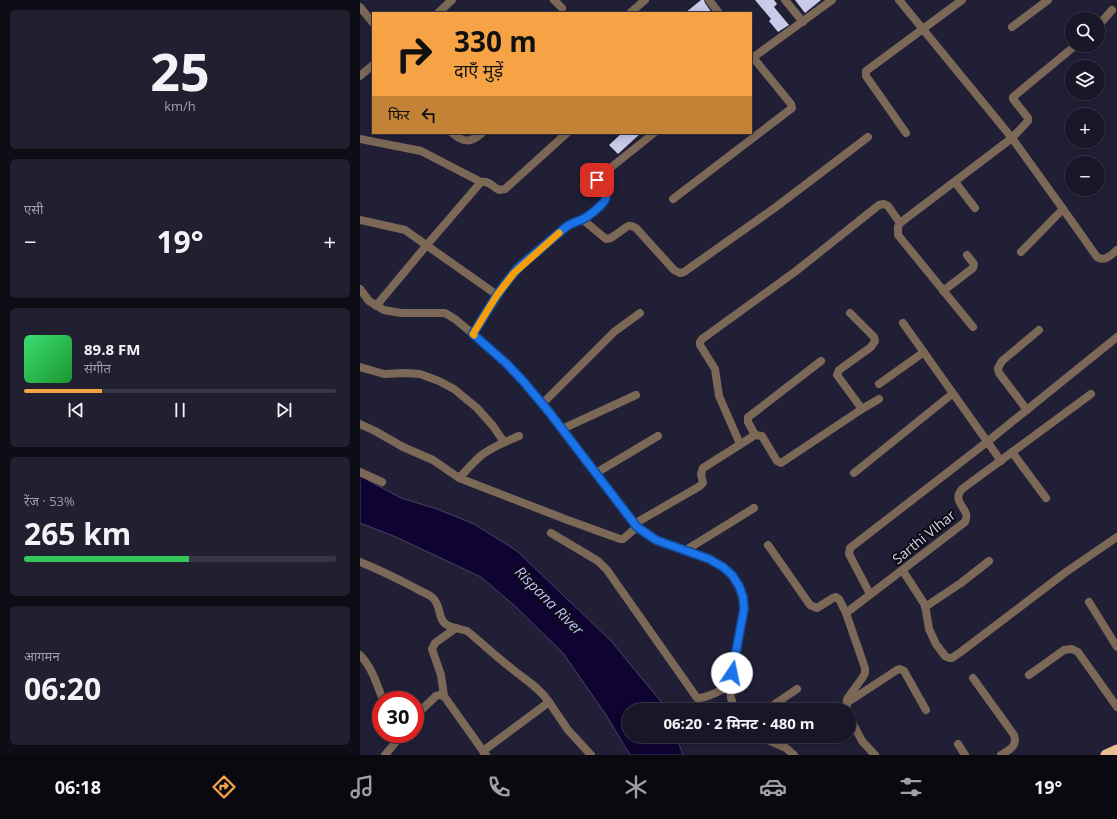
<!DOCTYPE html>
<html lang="hi">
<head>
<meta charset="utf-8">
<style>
	body { margin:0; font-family:"Open Sans","Noto Sans Devanagari",sans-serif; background:#212030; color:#f1f3f6; height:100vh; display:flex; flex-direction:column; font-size:15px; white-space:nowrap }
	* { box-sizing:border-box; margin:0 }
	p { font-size:13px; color:#9f9fa8 }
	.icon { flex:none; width:22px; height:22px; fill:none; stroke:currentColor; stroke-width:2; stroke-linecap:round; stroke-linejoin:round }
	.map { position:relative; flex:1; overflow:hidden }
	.side { display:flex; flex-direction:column; gap:10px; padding:10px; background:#0d0d16; width:360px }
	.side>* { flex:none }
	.top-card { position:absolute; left:12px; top:12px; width:380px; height:122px; border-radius:0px; box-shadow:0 2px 10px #0003,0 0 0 1px #363645; background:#f5a345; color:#111; overflow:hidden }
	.tools { position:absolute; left:705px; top:12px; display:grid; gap:8px }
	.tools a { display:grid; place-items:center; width:40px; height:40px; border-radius:50%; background:#181728; box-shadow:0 2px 10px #0003,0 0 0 1px #363645; font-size:20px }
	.speed { position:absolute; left:12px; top:691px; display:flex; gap:8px; font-size:20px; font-weight:700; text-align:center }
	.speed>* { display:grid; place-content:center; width:52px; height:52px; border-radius:50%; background:#181728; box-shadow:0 2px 10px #0003,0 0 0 1px #363645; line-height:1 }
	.speed .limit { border:6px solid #d22; background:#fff; color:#111 }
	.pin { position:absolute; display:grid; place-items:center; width:34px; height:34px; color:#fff; margin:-17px; border-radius:8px; box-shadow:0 2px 6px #0006 }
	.me { position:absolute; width:44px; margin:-22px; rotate:11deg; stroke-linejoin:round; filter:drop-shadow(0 0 3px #0008) }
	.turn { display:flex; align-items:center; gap:14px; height:84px; padding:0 16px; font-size:18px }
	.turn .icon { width:52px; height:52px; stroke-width:2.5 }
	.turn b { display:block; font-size:28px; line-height:34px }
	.then { display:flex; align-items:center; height:38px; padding:0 16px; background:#0003; gap:8px; font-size:15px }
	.big { font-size:30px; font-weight:700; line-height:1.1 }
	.side .card { flex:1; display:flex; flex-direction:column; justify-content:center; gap:6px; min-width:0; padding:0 14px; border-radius:6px; background:#212030 }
	.side .dial { align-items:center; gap:0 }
	.dial b { font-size:52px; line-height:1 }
	.song { display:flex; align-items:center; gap:12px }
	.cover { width:48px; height:48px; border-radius:6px; background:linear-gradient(135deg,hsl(140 70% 55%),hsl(130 70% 35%)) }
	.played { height:4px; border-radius:2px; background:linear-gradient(90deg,#f5a345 25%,#363645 25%) }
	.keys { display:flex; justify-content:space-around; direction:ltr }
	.heat { display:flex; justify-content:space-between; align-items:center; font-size:22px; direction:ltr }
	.charge { height:6px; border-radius:3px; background:linear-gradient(90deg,#34c759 53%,#363645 0) }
	.trip { position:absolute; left:262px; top:703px; width:234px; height:40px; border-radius:20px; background:#181728; box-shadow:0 2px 10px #0003,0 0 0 1px #363645; font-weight:700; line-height:40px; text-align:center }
	.tab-bar { display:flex; height:64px; justify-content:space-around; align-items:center; background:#0a0910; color:#9f9fa8 }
	.tab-bar .icon { width:28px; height:28px }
	.tab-bar .on { color:#f5a345 }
	.tab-bar b { font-size:18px; color:#f1f3f6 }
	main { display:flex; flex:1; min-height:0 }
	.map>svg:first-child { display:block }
	.water { fill:#0f0431; stroke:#4a4266 }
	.building { fill:#cacae9 }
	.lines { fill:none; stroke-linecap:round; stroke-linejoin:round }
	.minor { stroke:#7c6856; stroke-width:8 }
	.trunk { stroke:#e9bd92; stroke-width:11 }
	.route-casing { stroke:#114b97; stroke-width:10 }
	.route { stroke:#1a73e8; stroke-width:7 }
	.slow { stroke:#f59e0b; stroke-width:7 }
	.labels { text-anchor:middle; stroke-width:4; stroke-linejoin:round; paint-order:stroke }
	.street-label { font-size:14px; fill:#d3d3e3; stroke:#0b0a15 }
	.water-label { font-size:15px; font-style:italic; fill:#bfbdfd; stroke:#0b0a15 }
</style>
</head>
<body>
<main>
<section class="side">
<div class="card dial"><b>25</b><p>km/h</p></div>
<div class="card"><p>एसी</p>
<div class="heat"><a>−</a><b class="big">19°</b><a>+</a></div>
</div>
<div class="card">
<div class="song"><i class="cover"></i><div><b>89.8 FM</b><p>संगीत</p></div></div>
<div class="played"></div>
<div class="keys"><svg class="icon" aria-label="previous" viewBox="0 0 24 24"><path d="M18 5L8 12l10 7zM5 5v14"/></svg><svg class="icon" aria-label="pause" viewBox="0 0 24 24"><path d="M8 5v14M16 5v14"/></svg><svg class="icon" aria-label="next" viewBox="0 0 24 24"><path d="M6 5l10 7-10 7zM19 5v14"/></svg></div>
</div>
<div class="card"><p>रेंज · 53%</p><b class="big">265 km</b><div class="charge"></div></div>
<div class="card"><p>आगमन</p><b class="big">06:20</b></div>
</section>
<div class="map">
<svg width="757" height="755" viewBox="0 0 757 755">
	<rect width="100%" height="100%" fill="#201f36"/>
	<polygon class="water" points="0,476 41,498 77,509 114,524 157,551 251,641 303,704 306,710 269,710 269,736 316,736 323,755 270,755 246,715 203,653 156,607 121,577 36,537 0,523"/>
	<g class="building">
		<polygon points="341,0 344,0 345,3 352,13 325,13"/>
		<polygon points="395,0 414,0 417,4 414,7 429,25 418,32 409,21 411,19"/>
		<polygon points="435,0 461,0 445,13"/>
		<polygon points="262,133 281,133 258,154 249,145"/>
	</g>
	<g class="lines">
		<g class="minor">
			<polyline points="194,0 202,8"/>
			<polyline points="349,0 359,13"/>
			<polyline points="425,0 443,22"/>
			<path d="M539,0L652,138L703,209L737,257C745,262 751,255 757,250"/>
			<polyline points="0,7 13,23"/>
			<polyline points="78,13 92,0"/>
			<polyline points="270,13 285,0"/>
			<polyline points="738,26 752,10"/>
			<polyline points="652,27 688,0"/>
			<polyline points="391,59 472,0"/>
			<polyline points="0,76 13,65"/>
			<path d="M92,133C104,143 111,143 122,133"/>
			<polyline points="546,133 506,76 506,71 602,0"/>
			<polyline points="0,139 61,151 121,182"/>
			<polyline points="595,182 615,208"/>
			<polyline points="313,199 432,108 431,104 391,55"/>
			<path d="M222,219L246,239L251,238L268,226C271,225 273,226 276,228L314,270L320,273L324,272L416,207L508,137"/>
			<polyline points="0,220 45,230 137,295"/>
			<polyline points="661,252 703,209"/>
			<path d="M0,289L9,301L24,310L41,313H85L95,319L113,334L147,364L163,381L182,404L277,527C284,532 291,537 298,541C337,556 379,558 384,609L370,686L371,698L375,710"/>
			<polyline points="583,291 613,268 614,264 607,255"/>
			<path d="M16,306L66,246L121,182C129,180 133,187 139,190L145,189L207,133"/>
			<polyline points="490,313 514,337 515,341 511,347 479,370 477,375 502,409 519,399"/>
			<polyline points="543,323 641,461"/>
			<polyline points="613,327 538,235 538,227 540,223 652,138 668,121 668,118 653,99 653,97 716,45"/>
			<path d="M113,334C127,310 141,286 160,266L206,227C211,223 217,222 223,219C228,217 241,207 244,201C251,192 231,188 239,177L294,133"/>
			<polyline points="0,367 24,374 45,373 60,374 79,381 94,389 117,408 133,426 144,442"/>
			<polyline points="519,384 564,352"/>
			<polyline points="182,404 254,332 280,313"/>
			<polyline points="667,410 639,373 638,368 642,361 679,330"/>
			<polyline points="0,424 15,431 43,447 73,460 99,478 205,519 260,539 263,539 277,527"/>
			<polyline points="202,429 276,395"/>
			<polyline points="395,435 388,422 388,417 391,415 461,361"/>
			<polyline points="380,444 359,396 355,369 340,345 340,342 342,339 436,271 519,205 524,204 528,206 540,223"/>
			<polyline points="652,452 686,498"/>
			<polyline points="0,472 22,482"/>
			<polyline points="236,473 298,436"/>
			<polyline points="494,473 592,394"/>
			<path d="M99,478C107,470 114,461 123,454C134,446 147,441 159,436"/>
			<polyline points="274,524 340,486 343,483 341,474 343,468 395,435 402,436 417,461 421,463 502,409"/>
			<path d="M191,533L238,561L247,570L337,698C346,699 361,690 370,686"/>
			<polyline points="408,545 450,605 457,608 473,598 476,597 479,599 486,613"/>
			<polyline points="326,550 394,508"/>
			<path d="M0,562C20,570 38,579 57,589C62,592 69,594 73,598C84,609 74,624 96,628"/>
			<polyline points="543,571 565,605 569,629 576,644 585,656 589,658 592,658 602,651 706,572 757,537"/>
			<polyline points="510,594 489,554 490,548 627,442 757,337"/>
			<polyline points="729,602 757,647"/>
			<polyline points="565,607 601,583 629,561"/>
			<path d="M0,655C12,667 17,685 23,700"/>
			<polyline points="669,675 704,650 712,649 718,652 757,707"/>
			<path d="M613,678L654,735C658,746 649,750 641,755"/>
			<path d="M84,696L81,675L72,649L75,643L96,628L107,631L112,635C125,646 138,658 151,668C164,679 179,687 189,702L123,751"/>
			<polyline points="189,702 208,730 231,755"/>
			<polyline points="488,702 537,670 540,669 544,671 566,710"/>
			<polyline points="406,710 437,689"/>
			<path d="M486,710L487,699L503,677L505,673V668L486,613L605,522C612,509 590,503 602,489L731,394"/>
			<polyline points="55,716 76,696 79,695 84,696 126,755"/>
			<polyline points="489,716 502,741 515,755"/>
			<polyline points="399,736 426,748 434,755"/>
			<polyline points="598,744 605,755"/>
			<polyline points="25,755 35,743 41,734"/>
		</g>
		<polyline class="trunk" points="746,755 757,750"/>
	</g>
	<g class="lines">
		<defs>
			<path id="route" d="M237,180C237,188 244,190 246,197C247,202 229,216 223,219C217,222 211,223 206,227L160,266C141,286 128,310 113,334L147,364L163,381L189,412L277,527L296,540L349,559L363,567L372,575L379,586L383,597L384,609L372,673"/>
		</defs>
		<use href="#route" class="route-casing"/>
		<use href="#route" class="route"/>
		<polyline class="slow" points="114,335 113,334 137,295 154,273 199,233"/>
	</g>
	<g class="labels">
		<g class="street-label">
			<text transform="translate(564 537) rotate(-39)" y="5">Sarthi VIhar</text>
		</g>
		<g class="water-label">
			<text transform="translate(189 601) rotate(45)" y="5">Rispana River</text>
		</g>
	</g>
</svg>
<div class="tools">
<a><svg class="icon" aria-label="search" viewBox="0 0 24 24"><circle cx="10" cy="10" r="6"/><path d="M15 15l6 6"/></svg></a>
<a><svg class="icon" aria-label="layers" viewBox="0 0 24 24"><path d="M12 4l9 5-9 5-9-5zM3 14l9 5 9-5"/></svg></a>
<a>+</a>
<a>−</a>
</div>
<div class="speed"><div class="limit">30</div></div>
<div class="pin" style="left:237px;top:180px;background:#d93025"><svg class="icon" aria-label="arrive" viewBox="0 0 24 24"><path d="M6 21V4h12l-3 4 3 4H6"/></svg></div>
<svg class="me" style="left:372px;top:673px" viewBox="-20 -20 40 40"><circle r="19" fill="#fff"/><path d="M0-13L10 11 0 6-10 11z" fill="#1a73e8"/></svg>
<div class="trip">06:20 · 2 मिनट · 480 m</div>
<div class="top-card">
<div class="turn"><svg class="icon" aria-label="right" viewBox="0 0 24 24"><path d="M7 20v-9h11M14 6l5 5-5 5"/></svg><div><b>330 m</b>दाएँ मुड़ें</div></div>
<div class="then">फिर<svg class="icon" aria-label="left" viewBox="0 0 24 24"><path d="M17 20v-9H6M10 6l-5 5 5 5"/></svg></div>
</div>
</div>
</main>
<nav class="tab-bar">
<b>06:18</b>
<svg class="icon on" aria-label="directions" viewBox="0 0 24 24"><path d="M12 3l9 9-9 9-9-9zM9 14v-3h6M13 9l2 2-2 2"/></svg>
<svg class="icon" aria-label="music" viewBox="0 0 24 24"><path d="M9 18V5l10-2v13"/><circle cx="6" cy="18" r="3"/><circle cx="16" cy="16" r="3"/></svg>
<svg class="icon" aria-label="phone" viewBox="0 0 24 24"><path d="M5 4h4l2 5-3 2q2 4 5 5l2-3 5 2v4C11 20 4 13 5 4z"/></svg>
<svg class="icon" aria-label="climate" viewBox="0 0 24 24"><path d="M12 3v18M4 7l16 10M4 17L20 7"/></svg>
<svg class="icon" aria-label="car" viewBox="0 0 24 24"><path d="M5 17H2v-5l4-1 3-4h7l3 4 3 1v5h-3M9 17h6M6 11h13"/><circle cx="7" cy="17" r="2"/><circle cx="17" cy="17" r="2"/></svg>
<svg class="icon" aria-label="filters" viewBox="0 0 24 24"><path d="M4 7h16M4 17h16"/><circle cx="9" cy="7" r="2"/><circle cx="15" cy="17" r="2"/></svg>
<b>19°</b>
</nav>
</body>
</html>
